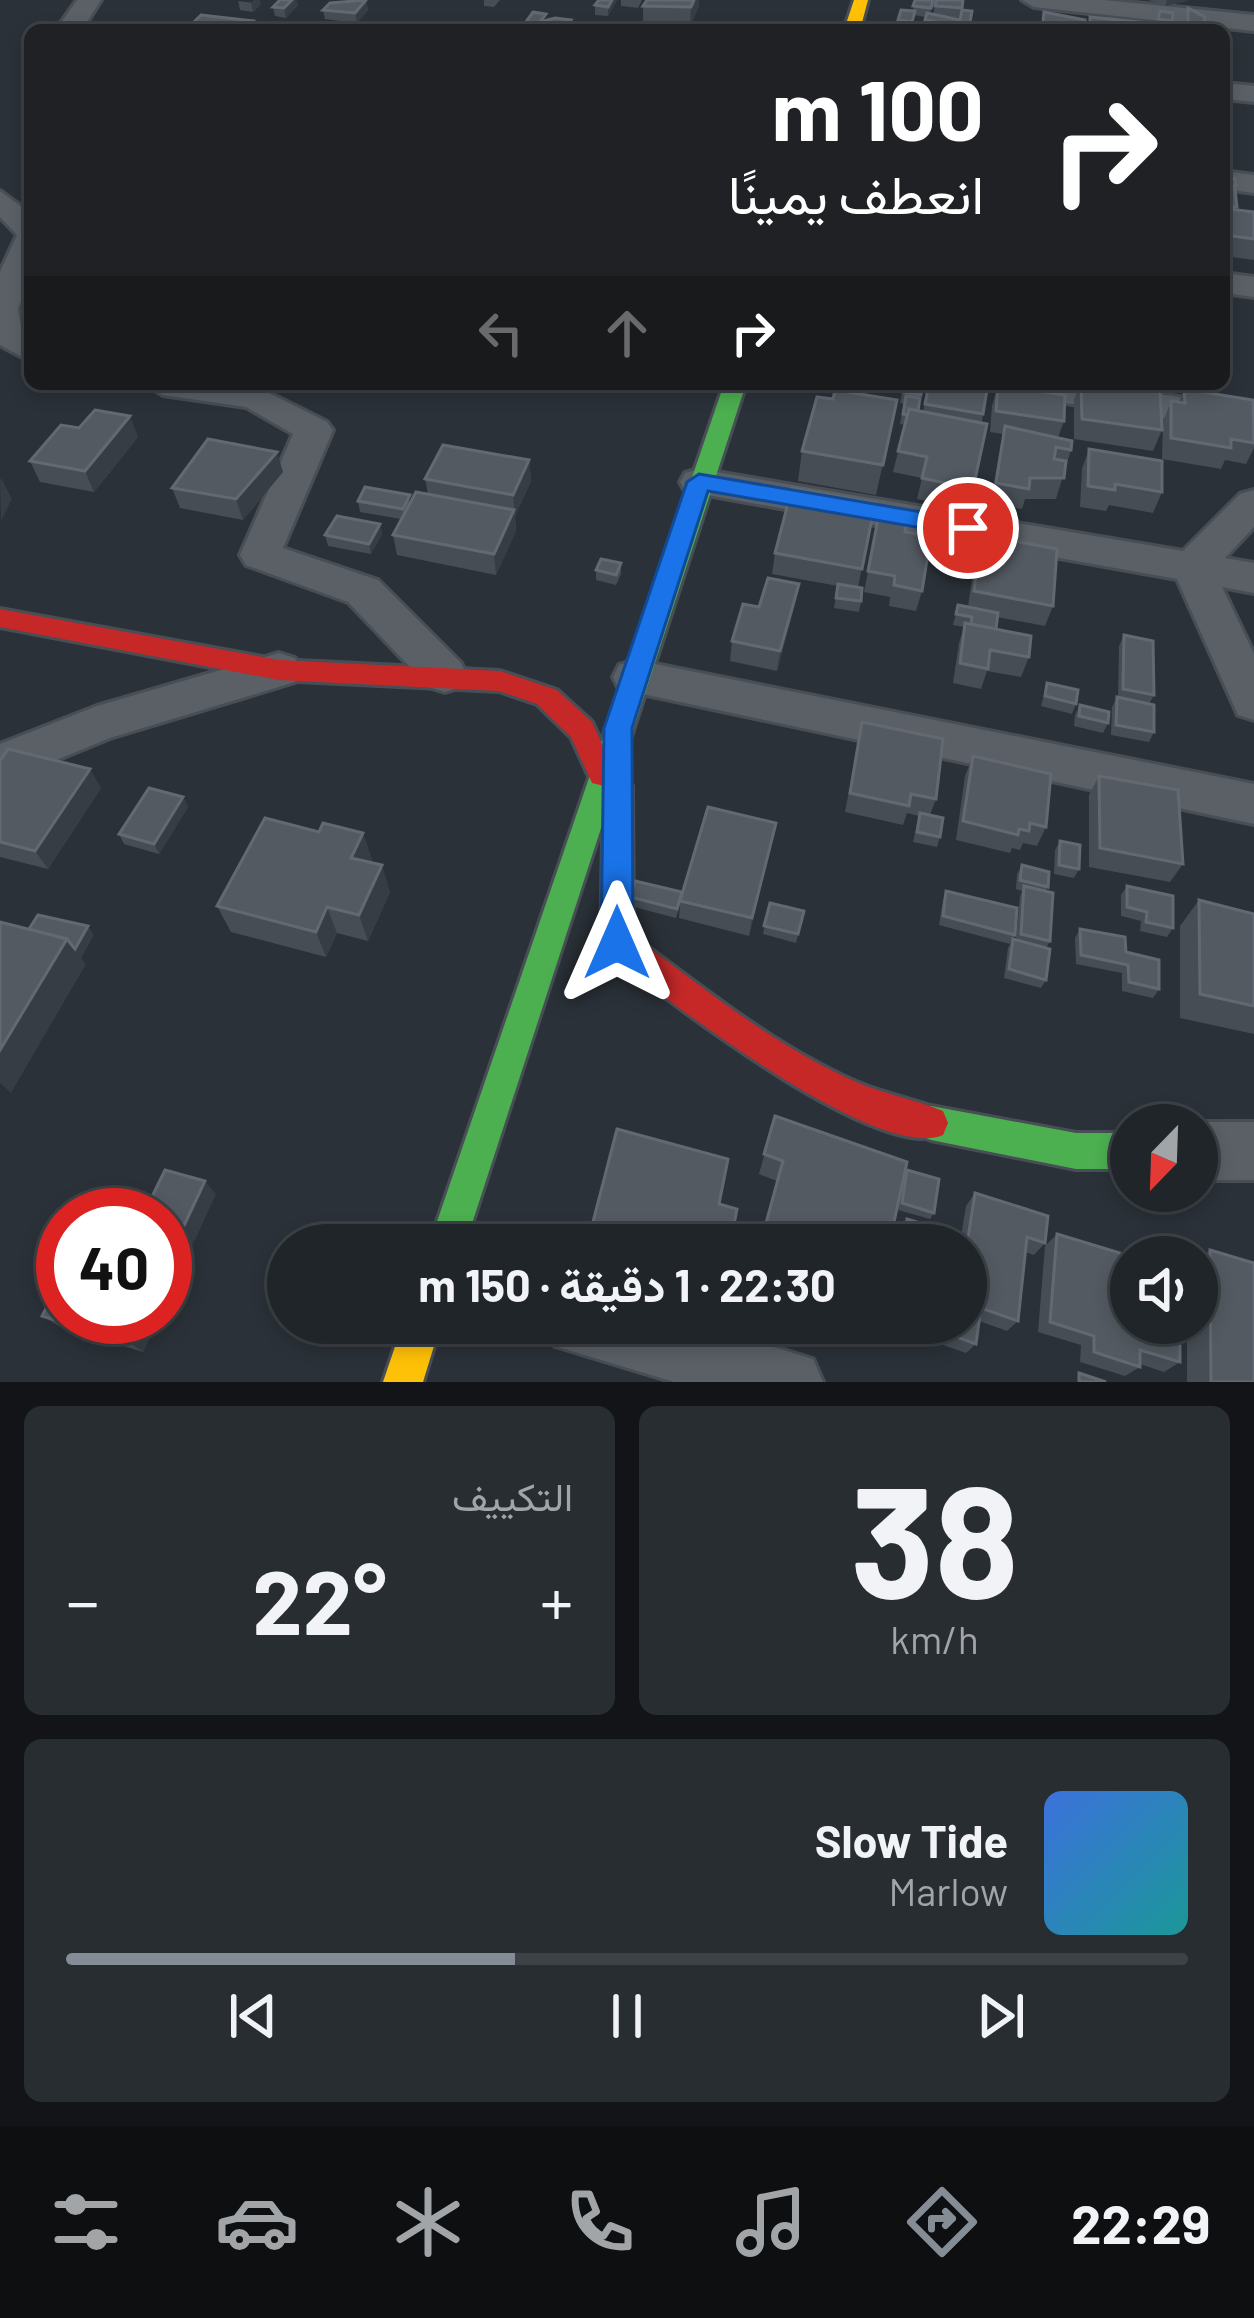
<!DOCTYPE html>
<html lang="ar">
<head>
<meta charset="utf-8">
<style>
	body { margin:0; font-family:Barlow,Vazirmatn,sans-serif; background:#282d32; color:#f1f3f6; direction:rtl; height:100vh; display:flex; flex-direction:column; font-size:45px; white-space:nowrap }
	* { box-sizing:border-box; margin:0 }
	p { font-size:39px; color:#a2a5a8 }
	.icon { flex:none; width:66px; height:66px; fill:none; stroke:currentColor; stroke-width:2; stroke-linecap:round; stroke-linejoin:round }
	.map { position:relative; height:1382px; overflow:hidden; direction:ltr }
	.panel { display:flex; flex-direction:column; gap:24px; padding:24px; background:#121417; flex:1 }
	.panel>* { flex:none }
	.banner { position:absolute; left:24px; top:24px; width:1206px; height:366px; border-radius:18px; box-shadow:0 6px 18px #0003,0 0 0 3px #3d4247; direction:rtl; background:#202124; color:#fff; overflow:hidden }
	.needle { width:78px; rotate:203deg }
	.fabs { position:absolute; left:1110px; top:1104px; display:grid; gap:24px }
	.fabs a { display:grid; place-items:center; width:108px; height:108px; border-radius:50%; background:#20252a; box-shadow:0 6px 18px #0003,0 0 0 3px #3d4247; font-size:60px }
	.speed { position:absolute; left:36px; top:1188px; display:flex; gap:24px; font-size:60px; font-weight:700; text-align:center }
	.speed>* { display:grid; place-content:center; width:156px; height:156px; border-radius:50%; background:#20252a; box-shadow:0 6px 18px #0003,0 0 0 3px #3d4247; line-height:1 }
	.speed .limit { border:18px solid #d22; background:#fff; color:#111 }
	.pin { position:absolute; display:grid; place-items:center; width:102px; height:102px; color:#fff; margin:-51px; border:6px solid #fff; border-radius:50%; box-shadow:0 3px 12px #0007 }
	.me { position:absolute; width:132px; margin:-66px; rotate:0deg; stroke-linejoin:round; filter:drop-shadow(0 0 9px #0008) }
	.turn { display:flex; align-items:center; gap:42px; height:252px; padding:0 48px; font-size:54px }
	.turn .icon { width:156px; height:156px; stroke-width:2.5 }
	.turn b { display:block; font-size:84px; line-height:102px }
	.lanes { display:flex; align-items:center; height:114px; padding:0 48px; background:#0003; justify-content:center; gap:60px; direction:ltr }
	.lanes .off { opacity:.35 }
	.big { font-size:90px; font-weight:700; line-height:1.1 }
	.panel .tile { flex:1; display:flex; flex-direction:column; justify-content:center; gap:18px; min-width:0; padding:0 42px; border-radius:18px; background:#282d32 }
	.panel .dial { align-items:center; gap:0 }
	.dial b { font-size:156px; line-height:1 }
	.song { display:flex; align-items:center; gap:36px }
	.cover { width:144px; height:144px; border-radius:18px; background:linear-gradient(135deg,hsl(220 70% 55%),hsl(180 70% 35%)) }
	.played { height:12px; border-radius:6px; background:linear-gradient(90deg,#848d96 40%,#3d4247 40%) }
	.keys { display:flex; justify-content:space-around; direction:ltr }
	.heat { display:flex; justify-content:space-between; align-items:center; font-size:66px; direction:ltr }
	.panel .tiles { flex:1; display:grid; gap:24px; grid-template-columns:1fr 1fr }
	.tile:last-child { grid-column:span 2 }
	.trip { position:absolute; left:267px; top:1224px; width:720px; height:120px; border-radius:60px; background:#20252a; box-shadow:0 6px 18px #0003,0 0 0 3px #3d4247; font-weight:700; line-height:120px; text-align:center; direction:rtl }
	.menu { display:flex; height:192px; justify-content:space-around; align-items:center; background:#0d0f11; color:#a2a5a8 }
	.menu .icon { width:84px; height:84px }
	.menu .selected { color:#848d96 }
	.menu b { font-size:54px; color:#f1f3f6 }
	.map>svg:first-child { display:block }
	.lines { fill:none; stroke-linecap:round; stroke-linejoin:round }
	.street-casing { stroke:#484e55; stroke-width:6 }
	.fast-casing { stroke:#484e55; stroke-width:6 }
	.slow-casing { stroke:#484e55; stroke-width:6 }
	.jam-casing { stroke:#484e55; stroke-width:6 }
	.street { fill:#5a6066; fill-rule:evenodd }
	.fast { fill:#4caf50; fill-rule:evenodd }
	.slow { fill:#ffc107; fill-rule:evenodd }
	.jam { fill:#c62828; fill-rule:evenodd }
	.wall { fill:#474d55 }
	.shaded-wall { fill:#373d44 }
	.building { fill:#535a61; stroke:#626972; stroke-width:3 }
	.route { fill:#1a73e8; stroke:#114b97; stroke-width:3 }
</style>
</head>
<body>
<div class="map">
<svg width="1254" height="1382" viewBox="0 0 1254 1382">
	<rect width="100%" height="100%" fill="#2a3138"/>
	<g class="lines">
		<defs>
			<g id="street">
				<polygon points="77,0 101,0 82,30 56,30"/>
				<polygon points="1022,0 1104,0 1254,15 1254,31 1034,7"/>
				<polygon points="1224,83 1254,86 1254,102 1224,99"/>
				<polygon points="1224,171 1254,175 1254,193 1224,189"/>
				<polygon points="0,191 30,213 30,278 18,309 21,327 30,334 30,361 0,345 0,272 17,235 0,217"/>
				<polygon points="1224,273 1254,277 1254,297 1224,293"/>
				<polygon points="145,384 255,386 327,422 333,430 283,548 378,580 461,663 467,675 461,687 445,692 429,687 348,602 246,565 240,555 293,434 246,407 163,395"/>
				<polygon points="997,384 1090,384 1254,408 1254,432 1015,395"/>
				<polygon points="699,469 1183,551 1240,494 1254,490 1254,527 1225,558 1254,563 1254,593 1222,587 1254,654 1254,720 1238,715 1177,579 685,491 680,482 685,473"/>
				<polygon points="279,653 295,658 301,670 295,682 110,738 0,783 0,744 97,706"/>
				<polygon points="635,660 1254,784 1254,824 619,689 613,677 619,665"/>
				<polygon points="1197,1122 1254,1122 1254,1180 1197,1180 1197,1125 1189,1125"/>
				<polygon points="546,1323 695,1323 813,1359 823,1382 674,1382 555,1346"/>
			</g>
			<g id="fast">
				<polygon points="724,384 746,384 465,1245 429,1245"/>
				<polygon points="931,1106 1076,1133 1131,1133 1131,1169 1076,1169 931,1140 919,1135 914,1123 919,1111"/>
			</g>
			<g id="slow">
				<polygon points="854,0 868,0 860,30 844,30"/>
				<polygon points="403,1323 441,1323 423,1382 383,1382"/>
			</g>
			<path id="jam" d="M0,609L279,660L500,671L557,690L592,722L616,775L628,778L632,786L633,936C704,988 773,1045 854,1081C883,1094 914,1099 943,1111L948,1123L943,1135C875,1163 663,996 606,953L601,943L604,786L592,783L571,737L537,704L499,691L279,680L0,627Z"/>
		</defs>
		<use href="#street" class="street-casing"/>
		<use href="#fast" class="fast-casing"/>
		<use href="#slow" class="slow-casing"/>
		<use href="#jam" class="jam-casing"/>
		<use href="#street" class="street"/>
		<use href="#fast" class="fast"/>
		<use href="#slow" class="slow"/>
		<use href="#jam" class="jam"/>
	</g>
	<g class="wall">
		<polygon points="366,0 368,10 357,23 325,19 323,10"/>
		<polygon points="484,0 500,0 494,7 484,6"/>
		<polygon points="599,0 617,0 608,16 595,15 595,5"/>
		<polygon points="621,0 642,0 638,8 621,6"/>
		<polygon points="915,0 933,0 930,14 933,15 936,0 963,0 960,18 939,16 960,20 972,11 968,30 923,30 926,17 914,15 911,30 897,30 898,20 913,11"/>
		<polygon points="1148,0 1189,0 1166,6"/>
		<polygon points="238,1 261,4 253,12 240,10"/>
		<polygon points="298,5 286,18 275,16 273,7"/>
		<polygon points="643,6 699,6 690,26 643,25"/>
		<polygon points="1160,11 1172,21 1169,30 1155,28"/>
		<polygon points="1090,17 1149,30 1087,30"/>
		<polygon points="1224,178 1236,186 1236,210 1254,212 1254,260 1224,256 1226,217 1224,216"/>
		<polygon points="904,384 922,384 918,411 923,412 929,384 983,414 973,489 967,509 917,499 922,478 893,472 905,425 900,424 904,404 900,403"/>
		<polygon points="1080,384 1114,384 1162,430 1153,451 1074,439 1074,400"/>
		<polygon points="998,385 1064,421 1058,438 1071,450 1056,499 1025,499 1022,509 990,503 1003,434 990,432 992,406"/>
		<polygon points="1184,389 1254,411 1254,448 1246,464 1225,460 1221,469 1162,459 1163,422 1171,401 1179,402"/>
		<polygon points="833,399 897,400 876,495 798,481 802,451"/>
		<polygon points="79,428 138,437 94,492 40,482 30,461"/>
		<polygon points="1089,449 1162,492 1153,513 1109,505 1106,511 1080,507 1082,469"/>
		<polygon points="529,460 531,481 515,516 516,531 496,575 397,555 393,535 401,519 360,512 358,501 411,501 428,494 425,479"/>
		<polygon points="283,472 243,520 180,508 172,488"/>
		<polygon points="875,503 858,587 861,601 859,612 834,608 838,586 772,574 775,553"/>
		<polygon points="879,514 905,532 922,591 916,611 889,606 890,597 864,592"/>
		<polygon points="380,524 382,534 371,554 328,546 325,535"/>
		<polygon points="943,525 961,548 958,558 937,555"/>
		<polygon points="981,535 1053,606 1045,626 997,617 996,629 1029,657 1021,677 987,671 981,689 953,683 959,643 964,627 953,625 958,605 968,607 975,556"/>
		<polygon points="621,563 621,574 616,585 596,580 596,570"/>
		<polygon points="795,604 777,671 730,661 732,641 759,607"/>
		<polygon points="1124,635 1154,695 1149,704 1154,732 1149,742 1111,735 1112,707 1117,697 1118,697 1119,646"/>
		<polygon points="1047,683 1076,704 1072,714 1041,706"/>
		<polygon points="1080,705 1108,723 1103,733 1074,726 1075,715"/>
		<polygon points="862,722 936,799 930,815 940,837 937,847 913,842 919,816 907,813 903,825 845,812"/>
		<polygon points="973,756 1046,827 1037,846 1023,843 1020,850 1012,848 1010,853 956,840 965,776"/>
		<polygon points="0,761 101,788 48,869 0,857"/>
		<polygon points="1099,776 1183,864 1170,882 1089,867 1089,795"/>
		<polygon points="183,797 188,807 159,854 124,844 119,834"/>
		<polygon points="319,832 363,833 372,860 370,863 390,892 368,941 337,933 326,957 231,932 217,906"/>
		<polygon points="772,841 749,936 679,918 680,905 676,918 630,906 630,897 682,897"/>
		<polygon points="1060,841 1079,869 1074,878 1054,874 1055,850"/>
		<polygon points="1022,865 1048,887 1046,891 1050,941 1046,948 1046,980 1041,988 1004,978 1008,948 1013,939 1016,940 1020,896 1022,891 1016,889 1017,874"/>
		<polygon points="1127,886 1173,928 1167,937 1140,931 1141,921 1121,916 1121,895"/>
		<polygon points="946,891 1015,935 1010,944 939,925 943,900"/>
		<polygon points="1199,900 1254,914 1254,1034 1180,1018 1180,926"/>
		<polygon points="770,903 804,911 796,943 763,934"/>
		<polygon points="1080,929 1126,952 1159,989 1153,998 1122,991 1122,973 1076,964 1075,938"/>
		<polygon points="775,1116 907,1162 777,1181 759,1174"/>
		<polygon points="907,1170 934,1213 930,1219 898,1210 904,1177"/>
		<polygon points="975,1193 1045,1243 1034,1255 1025,1252 1018,1321 1007,1331 979,1321 976,1344 966,1353 920,1337 922,1323 966,1323 966,1245 898,1245 900,1231 907,1219 961,1236 966,1206"/>
		<polygon points="1057,1234 1180,1362 1164,1372 1140,1364 1140,1367 1125,1376 1080,1362 1081,1345 1038,1332 1045,1246"/>
		<polygon points="1210,1250 1254,1382 1187,1382 1187,1323 1197,1323 1197,1260"/>
		<polygon points="42,1316 63,1317 159,1317 143,1352 59,1326"/>
	</g>
	<g class="shaded-wall">
		<polygon points="254,0 260,0 261,4 253,12 251,3"/>
		<polygon points="292,0 297,0 298,5 286,18 284,8"/>
		<polygon points="366,0 368,10 357,23 355,13"/>
		<polygon points="612,0 617,0 608,16 608,7"/>
		<polygon points="694,0 699,0 699,6 690,26 691,7"/>
		<polygon points="1167,0 1189,0 1166,6"/>
		<polygon points="130,416 138,437 94,492 85,471"/>
		<polygon points="277,452 283,472 243,520 236,499"/>
		<polygon points="529,460 531,481 515,516 513,495"/>
		<polygon points="1,478 12,499 1,521 0,480"/>
		<polygon points="514,510 516,531 496,575 494,554"/>
		<polygon points="380,524 382,534 371,554 369,544"/>
		<polygon points="799,584 795,604 777,671 780,651"/>
		<polygon points="90,769 101,788 48,869 35,851"/>
		<polygon points="183,797 188,807 159,854 154,844"/>
		<polygon points="776,823 772,841 749,936 752,918"/>
		<polygon points="363,833 372,860 360,884 351,858"/>
		<polygon points="382,865 390,892 368,941 359,915"/>
		<polygon points="327,907 337,933 326,957 316,932"/>
		<polygon points="88,926 94,935 81,958 86,964 11,1093 0,1083 0,1050 67,939"/>
		<polygon points="205,1181 216,1194 165,1305 165,1266"/>
		<polygon points="141,1317 159,1317 143,1352 129,1342"/>
	</g>
	<g class="building">
		<polygon points="280,0 292,0 284,8 273,7"/>
		<polygon points="366,0 355,13 323,10 330,3"/>
		<polygon points="599,0 612,0 608,7 595,5"/>
		<polygon points="647,0 694,0 691,7 643,6"/>
		<polygon points="915,0 933,0 931,8 913,6"/>
		<polygon points="936,0 963,0 962,8 935,6"/>
		<polygon points="1188,8 1205,17 1203,30 1188,30"/>
		<polygon points="901,10 915,11 912,22 898,20"/>
		<polygon points="962,10 972,11 969,28 925,20 927,13 960,20"/>
		<polygon points="1160,11 1173,13 1172,21 1158,19"/>
		<polygon points="533,12 546,14 540,22 555,18 571,20 567,25 574,26 572,30 520,30"/>
		<polygon points="1044,12 1085,20 1084,30 1042,30"/>
		<polygon points="201,15 253,21 244,30 201,30 188,28"/>
		<polygon points="1090,17 1149,23 1149,30 1109,30 1110,25 1090,23"/>
		<polygon points="1224,178 1235,179 1236,186 1224,185"/>
		<polygon points="1224,187 1235,189 1237,207 1224,206"/>
		<polygon points="1229,209 1254,212 1254,239 1232,236"/>
		<polygon points="904,384 922,384 921,395 903,392"/>
		<polygon points="929,384 988,384 983,414 925,404"/>
		<polygon points="1081,384 1114,384 1160,390 1162,430 1082,419"/>
		<polygon points="998,385 1065,395 1064,421 996,411"/>
		<polygon points="1184,389 1253,400 1254,443 1231,439 1231,448 1171,438 1171,401 1185,403"/>
		<polygon points="835,390 897,400 883,465 802,451 817,397 833,399"/>
		<polygon points="906,396 920,398 918,411 909,409 908,415 903,414"/>
		<polygon points="909,409 987,424 973,489 922,478 927,457 898,451"/>
		<polygon points="95,410 130,416 85,471 30,461 61,425 79,428"/>
		<polygon points="1005,426 1072,441 1071,450 1056,447 1054,459 1066,461 1064,478 1030,478 1029,489 996,483"/>
		<polygon points="208,439 277,452 236,499 172,488"/>
		<polygon points="443,445 529,460 513,495 425,479"/>
		<polygon points="1089,449 1162,461 1162,492 1115,484 1115,490 1088,486"/>
		<polygon points="365,487 410,495 403,509 358,501"/>
		<polygon points="792,488 875,503 862,569 775,553"/>
		<polygon points="416,492 514,510 494,554 393,535"/>
		<polygon points="879,514 907,519 905,532 931,536 922,591 894,585 895,576 868,571"/>
		<polygon points="337,516 380,524 369,544 325,535"/>
		<polygon points="943,525 964,529 961,548 940,544"/>
		<polygon points="981,535 1057,549 1053,606 974,591"/>
		<polygon points="601,559 621,563 616,575 596,570"/>
		<polygon points="768,578 799,584 780,651 732,641 743,604 759,607"/>
		<polygon points="838,584 862,588 861,601 836,598"/>
		<polygon points="958,605 998,613 996,629 971,624 972,617 956,614"/>
		<polygon points="965,623 1031,636 1029,657 990,650 988,669 960,663"/>
		<polygon points="1124,635 1153,641 1154,695 1123,689"/>
		<polygon points="1047,683 1078,690 1076,704 1045,696"/>
		<polygon points="1117,697 1154,705 1154,732 1116,725"/>
		<polygon points="1080,705 1109,712 1108,723 1079,716"/>
		<polygon points="862,722 943,739 936,799 911,794 909,806 850,793"/>
		<polygon points="8,749 90,769 35,851 0,842 0,761"/>
		<polygon points="973,756 1051,774 1046,827 1030,823 1029,831 1019,829 1018,835 963,821"/>
		<polygon points="1099,776 1178,790 1183,864 1100,848"/>
		<polygon points="149,788 183,797 154,844 119,834"/>
		<polygon points="708,807 776,823 752,918 680,901"/>
		<polygon points="920,813 943,818 940,837 917,832"/>
		<polygon points="265,818 319,832 323,823 363,833 351,858 382,865 359,915 327,907 316,932 217,906"/>
		<polygon points="1060,841 1080,845 1079,869 1059,865"/>
		<polygon points="1022,865 1049,872 1048,887 1020,880"/>
		<polygon points="635,881 682,892 677,909 630,897"/>
		<polygon points="1024,886 1053,893 1050,941 1021,934"/>
		<polygon points="1127,886 1173,896 1173,928 1146,922 1147,912 1127,907"/>
		<polygon points="946,891 1017,908 1015,935 943,916"/>
		<polygon points="1199,900 1254,914 1254,1006 1200,994"/>
		<polygon points="770,903 804,911 798,934 764,926"/>
		<polygon points="38,915 88,926 75,949 67,939 29,929"/>
		<polygon points="0,922 67,939 0,1050"/>
		<polygon points="1080,929 1125,937 1126,952 1159,960 1159,989 1129,982 1128,965 1081,955"/>
		<polygon points="1013,939 1050,949 1046,980 1009,969"/>
		<polygon points="775,1116 907,1162 889,1245 760,1245 783,1161 764,1154"/>
		<polygon points="617,1129 728,1159 719,1204 737,1209 730,1245 587,1245"/>
		<polygon points="165,1170 205,1181 165,1266 165,1215 143,1215"/>
		<polygon points="907,1170 939,1179 934,1213 902,1203"/>
		<polygon points="975,1193 1048,1216 1045,1243 1027,1237 1018,1321 981,1308 976,1344 928,1327 929,1323 966,1323 966,1245 903,1245 907,1219 968,1238"/>
		<polygon points="1057,1234 1133,1257 1131,1257 1131,1323 1180,1323 1180,1362 1140,1350 1140,1367 1094,1352 1094,1336 1050,1322"/>
		<polygon points="1210,1250 1254,1263 1254,1382 1211,1382"/>
		<polygon points="63,1275 63,1317 141,1317 129,1342 42,1316"/>
		<polygon points="1079,1373 1106,1382 1079,1382"/>
	</g>
	<polygon class="route" points="699,474 968,520 980,528 968,536 708,491 632,728 633,943 629,953 617,957 606,953 601,943 604,728 687,482"/>
</svg>
<div class="fabs">
<a><svg class="needle" viewBox="-14 -14 28 28"><path d="M0-13l5 13h-10z" fill="#e53935"/><path d="M0 13l5-13h-10z" fill="#a2a5a8"/></svg></a>
<a><svg class="icon" aria-label="sound" viewBox="0 0 24 24"><path d="M4 9h4l5-4v14l-5-4H4zM17 9q2 3 0 6"/></svg></a>
</div>
<div class="speed"><div class="limit">40</div></div>
<div class="pin" style="left:968px;top:528px;background:#d93025"><svg class="icon" aria-label="arrive" viewBox="0 0 24 24"><path d="M6 21V4h12l-3 4 3 4H6"/></svg></div>
<svg class="me" style="left:617px;top:943px" viewBox="-20 -20 40 40"><path d="M0-17L14 15 0 8-14 15z" fill="#1a73e8" stroke="#fff" stroke-width="4"/></svg>
<div class="trip">22:30 · 1 دقيقة · 150 m</div>
<div class="banner">
<div class="turn"><svg class="icon" aria-label="right" viewBox="0 0 24 24"><path d="M7 20v-9h11M14 6l5 5-5 5"/></svg><div><b>100 m</b>انعطف يمينًا</div></div>
<div class="lanes"><svg class="icon off" aria-label="left" viewBox="0 0 24 24"><path d="M17 20v-9H6M10 6l-5 5 5 5"/></svg><svg class="icon off" aria-label="ahead" viewBox="0 0 24 24"><path d="M12 20V5M6 11l6-6 6 6"/></svg><svg class="icon" aria-label="right" viewBox="0 0 24 24"><path d="M7 20v-9h11M14 6l5 5-5 5"/></svg></div>
</div>
</div>
<section class="panel">
<div class="tiles">
<div class="tile dial"><b>38</b><p>km/h</p></div>
<div class="tile"><p>التكييف</p>
<div class="heat"><a>−</a><b class="big">22°</b><a>+</a></div>
</div>
<div class="tile">
<div class="song"><i class="cover"></i><div><b>Slow Tide</b><p>Marlow</p></div></div>
<div class="played"></div>
<div class="keys"><svg class="icon" aria-label="previous" viewBox="0 0 24 24"><path d="M18 5L8 12l10 7zM5 5v14"/></svg><svg class="icon" aria-label="pause" viewBox="0 0 24 24"><path d="M8 5v14M16 5v14"/></svg><svg class="icon" aria-label="next" viewBox="0 0 24 24"><path d="M6 5l10 7-10 7zM19 5v14"/></svg></div>
</div>
</div>
</section>
<nav class="menu">
<b>22:29</b>
<svg class="icon selected" aria-label="directions" viewBox="0 0 24 24"><path d="M12 3l9 9-9 9-9-9zM9 14v-3h6M13 9l2 2-2 2"/></svg>
<svg class="icon" aria-label="music" viewBox="0 0 24 24"><path d="M9 18V5l10-2v13"/><circle cx="6" cy="18" r="3"/><circle cx="16" cy="16" r="3"/></svg>
<svg class="icon" aria-label="phone" viewBox="0 0 24 24"><path d="M5 4h4l2 5-3 2q2 4 5 5l2-3 5 2v4C11 20 4 13 5 4z"/></svg>
<svg class="icon" aria-label="climate" viewBox="0 0 24 24"><path d="M12 3v18M4 7l16 10M4 17L20 7"/></svg>
<svg class="icon" aria-label="car" viewBox="0 0 24 24"><path d="M5 17H2v-5l4-1 3-4h7l3 4 3 1v5h-3M9 17h6M6 11h13"/><circle cx="7" cy="17" r="2"/><circle cx="17" cy="17" r="2"/></svg>
<svg class="icon" aria-label="filters" viewBox="0 0 24 24"><path d="M4 7h16M4 17h16"/><circle cx="9" cy="7" r="2"/><circle cx="15" cy="17" r="2"/></svg>
</nav>
</body>
</html>
